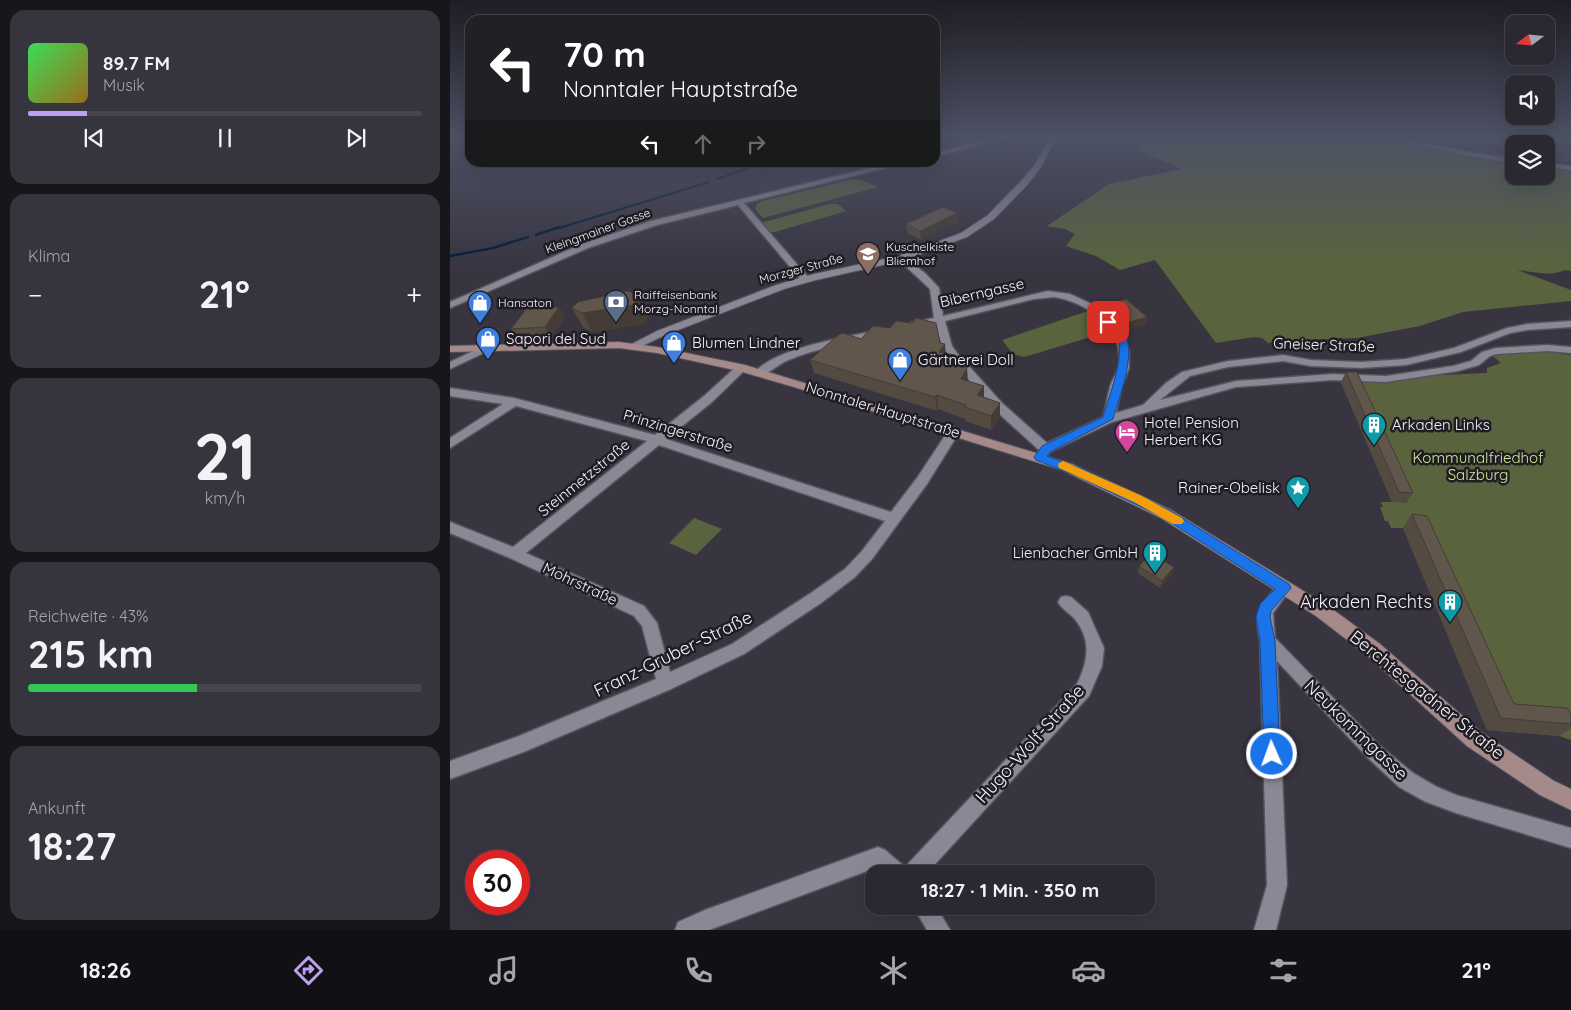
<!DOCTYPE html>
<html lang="de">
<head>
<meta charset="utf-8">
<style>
	body { margin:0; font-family:Quicksand,sans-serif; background:#36343d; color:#f1f3f6; height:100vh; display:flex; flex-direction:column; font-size:19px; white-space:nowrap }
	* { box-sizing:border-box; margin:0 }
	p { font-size:16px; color:#a5a6ab }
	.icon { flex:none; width:28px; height:28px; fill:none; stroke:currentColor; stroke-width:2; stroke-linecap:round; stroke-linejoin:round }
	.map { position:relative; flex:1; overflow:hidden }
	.panel { display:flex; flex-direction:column; gap:10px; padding:10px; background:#17161b; width:450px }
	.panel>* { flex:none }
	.hud { position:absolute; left:15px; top:15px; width:475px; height:152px; border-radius:15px; box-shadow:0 5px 20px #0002,0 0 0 1px #46444d; background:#202124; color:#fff; overflow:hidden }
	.needle { width:32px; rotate:254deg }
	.tools { position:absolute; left:1055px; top:15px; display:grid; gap:10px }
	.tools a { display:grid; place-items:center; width:50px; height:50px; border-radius:10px; background:#2a2831; box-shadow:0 5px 20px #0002,0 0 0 1px #46444d; font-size:25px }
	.speed { position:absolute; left:15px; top:850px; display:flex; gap:10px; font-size:25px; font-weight:700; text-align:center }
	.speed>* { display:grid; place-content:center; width:65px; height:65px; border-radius:50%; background:#2a2831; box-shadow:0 5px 20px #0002,0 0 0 1px #46444d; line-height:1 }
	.speed .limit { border:8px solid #d22; background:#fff; color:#111 }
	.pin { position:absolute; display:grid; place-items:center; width:42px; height:42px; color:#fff; margin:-21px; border-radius:10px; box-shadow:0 2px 8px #0006 }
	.me { position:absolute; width:55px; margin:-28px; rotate:358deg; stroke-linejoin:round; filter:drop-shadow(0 0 4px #0008) }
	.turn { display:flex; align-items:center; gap:18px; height:105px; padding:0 15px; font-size:22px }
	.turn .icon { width:65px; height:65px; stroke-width:2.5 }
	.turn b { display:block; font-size:35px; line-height:42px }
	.lanes { display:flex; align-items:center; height:48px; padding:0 15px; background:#0003; justify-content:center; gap:25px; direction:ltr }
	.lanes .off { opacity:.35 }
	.big { font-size:38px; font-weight:800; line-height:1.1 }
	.panel .card { flex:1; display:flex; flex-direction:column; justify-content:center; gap:8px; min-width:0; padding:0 18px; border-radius:15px; background:#36343d }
	.panel .dial { align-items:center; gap:0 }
	.dial b { font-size:65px; line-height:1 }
	.song { display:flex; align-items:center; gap:15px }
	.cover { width:60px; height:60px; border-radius:8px; background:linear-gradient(135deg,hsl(130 70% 55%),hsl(40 70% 35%)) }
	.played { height:5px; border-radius:2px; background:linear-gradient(90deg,#bca0f2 15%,#46444d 15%) }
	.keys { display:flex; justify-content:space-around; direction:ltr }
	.heat { display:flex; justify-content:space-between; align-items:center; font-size:28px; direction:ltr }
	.charge { height:8px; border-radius:4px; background:linear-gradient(90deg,#34c759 43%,#46444d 0) }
	.trip { position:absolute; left:415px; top:865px; width:290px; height:50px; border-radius:15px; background:#2a2831; box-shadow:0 5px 20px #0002,0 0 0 1px #46444d; font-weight:800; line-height:50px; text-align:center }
	.menu { display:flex; height:80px; justify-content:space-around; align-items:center; background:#111014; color:#a5a6ab }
	.menu .icon { width:35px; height:35px }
	.menu .active { color:#bca0f2 }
	.menu b { font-size:22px; color:#f1f3f6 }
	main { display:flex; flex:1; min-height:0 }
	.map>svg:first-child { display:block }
	.green { fill:#59643e }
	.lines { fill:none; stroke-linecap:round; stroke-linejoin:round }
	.stream-far1 { stroke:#001e39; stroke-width:2 }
	.stream { stroke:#001e39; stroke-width:2.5 }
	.minor-casing { stroke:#56535e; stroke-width:3 }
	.tertiary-casing { stroke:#56535e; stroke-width:2 }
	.secondary-casing { stroke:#56535e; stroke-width:2 }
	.minor { fill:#8b8896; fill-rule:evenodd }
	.tertiary { fill:#8b8896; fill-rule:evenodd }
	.secondary { fill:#a58a89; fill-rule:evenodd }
	.wall { fill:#534a41 }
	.shaded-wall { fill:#443c35 }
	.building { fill:#61564c; stroke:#443c35 }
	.route { fill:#1a73e8; stroke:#114b97 }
	.slow { fill:#f59e0b }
	.labels { text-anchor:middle; stroke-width:5; stroke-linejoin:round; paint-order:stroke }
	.far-street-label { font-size:12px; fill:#f3f1f9; stroke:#1f1d23 }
	.far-poi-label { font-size:12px; fill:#f3f1f9; stroke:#1f1d23; text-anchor:start }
	.street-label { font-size:15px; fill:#f3f1f9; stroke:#1f1d23 }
	.poi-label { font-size:15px; fill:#f3f1f9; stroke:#1f1d23; text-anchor:start }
	.park-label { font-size:15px; fill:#d1e996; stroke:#1f1d23 }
	.near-poi-label { font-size:18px; fill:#f3f1f9; stroke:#1f1d23; text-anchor:end }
	.near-street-label { font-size:18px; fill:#f3f1f9; stroke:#1f1d23 }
</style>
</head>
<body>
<main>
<section class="panel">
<div class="card">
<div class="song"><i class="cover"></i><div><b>89.7 FM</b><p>Musik</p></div></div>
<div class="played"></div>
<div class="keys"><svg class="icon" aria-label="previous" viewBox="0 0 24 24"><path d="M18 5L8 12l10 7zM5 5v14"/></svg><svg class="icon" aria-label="pause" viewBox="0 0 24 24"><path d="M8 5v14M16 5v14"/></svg><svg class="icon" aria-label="next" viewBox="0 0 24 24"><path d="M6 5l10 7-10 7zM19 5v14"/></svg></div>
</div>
<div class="card"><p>Klima</p>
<div class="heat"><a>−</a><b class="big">21°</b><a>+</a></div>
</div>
<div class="card dial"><b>21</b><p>km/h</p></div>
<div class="card"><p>Reichweite · 43%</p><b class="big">215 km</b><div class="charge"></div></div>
<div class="card"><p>Ankunft</p><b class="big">18:27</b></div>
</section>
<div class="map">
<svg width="1121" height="930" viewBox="0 0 1121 930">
	<rect width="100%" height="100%" fill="#383541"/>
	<g class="green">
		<path d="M712,136H927L1064,162V176H1096V166L1121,169V271C1114,269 1112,272 1105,273C1093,275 1079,271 1067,270L1121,290V301L1013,312L970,326L907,338L845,340L818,343L812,338L804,337L766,343L705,260L670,270L646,256L616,246L625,234L615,229L597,226L659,184L732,169L682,147Z"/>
		<polygon points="938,136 1121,136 1121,143 985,144 1064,157 1064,160"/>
		<polygon points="404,179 411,180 428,187 313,218 305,209 307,204 312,201"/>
		<polygon points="380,204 388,204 396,211 325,232 318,232 310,223"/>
		<polygon points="638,311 661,331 574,357 563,354 552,340"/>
		<polygon points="1076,350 1108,352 1110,354 1121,355 1121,740 1109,736 1037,730 953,528 941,528 938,521 935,521 930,507 933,507 931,502 942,502 890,380 938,383 968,376 1037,373 1037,368 1051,363 1042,355"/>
		<polygon points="244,518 272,529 246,555 219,543"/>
	</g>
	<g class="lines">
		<g class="stream-far1">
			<polyline points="943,136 1064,159"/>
			<polyline points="2,145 20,144"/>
			<polyline points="1096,162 1121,164"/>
			<polyline points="267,179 315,162"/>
			<polyline points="106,229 259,182"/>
		</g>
		<g class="stream">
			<polyline points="86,235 109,227"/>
			<polyline points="0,256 43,248 78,237"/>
		</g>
		<defs>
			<g id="minor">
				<polygon points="552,136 562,136 485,157 485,153"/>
				<polygon points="711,136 701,140 698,138 702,136"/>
				<polygon points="930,136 941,136 1018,152 1064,159 1064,163 1018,156"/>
				<polygon points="445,162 459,162 294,203 358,277 358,281 352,281 288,205 207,225 138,248 0,308 0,302 132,244 201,221"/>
				<polygon points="1096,163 1121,166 1121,170 1096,167"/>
				<path d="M452,255L476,274L489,288L493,316L598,291L620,294L646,306L667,325L675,339L679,352V368L672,386L666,413L693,405L716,383L732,372L778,361L833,355L861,360L911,362L956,359L1004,348L1057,328L1077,324L1121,321V327L1077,330L1060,333L1011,352L956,365L911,368L861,366L833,361L778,367L740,376L710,400L786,381L883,374L936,376L1003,366L1021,361L1032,352L1046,348L1097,345L1121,347V353L1097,351L1047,354L1040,356L1029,365L1008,371L936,382L883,380L786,387L662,422L600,452L594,460L590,461L584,457L589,450L545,410L499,357L492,346L485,323L463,328L458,325L460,323L484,318L480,289L449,260V256ZM604,297C636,302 674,328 669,365C668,373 662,379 660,387C657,397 656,407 653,417L597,443L553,404L507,353L502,346L495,321L584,299Z"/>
				<path d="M429,330L434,333L433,335C400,343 366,348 336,361C327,365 315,378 305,375L304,373C324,348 397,337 429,330Z"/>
				<polygon points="38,344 43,347 42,349 0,369 0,362"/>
				<path d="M291,365L295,366L296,368L295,370L262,402L216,439L441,512L467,478L500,428L504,427L510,431L477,484L422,559L405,577L371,603L294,654L221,689L76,751L0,779V761L69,736L206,679L192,626L184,616L60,558L0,533V522L63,547L197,441L66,406L0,448V438L53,404L0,396V388L64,398L205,435L254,396L287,366ZM209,445L435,521L412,551L395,569L361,593L282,644L220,672L207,623L194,606L76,553Z"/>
				<path d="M834,582L839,584L841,588L823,613L825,638L930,746L963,773L987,787L1006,795L1121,828V848L1006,813L974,801L949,787L918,758L827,661L837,885L826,930H804L817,885L810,641C805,617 806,611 822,592C826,587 828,584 834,582Z"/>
				<path d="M616,596L621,597L638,612L654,648L652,666L639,696L476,874H432L425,868L259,930H225L228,922L255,910L428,847L435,850L455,867L627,684C637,663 642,643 627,622C622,614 613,611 608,602L611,597Z"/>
				<polygon points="463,906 486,906 500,930 477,930"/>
			</g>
			<g id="tertiary">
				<polygon points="8,136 0,142 1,136"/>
				<polygon points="601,136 607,136 591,167 578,184 544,219 517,237 455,260 366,280 334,289 215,335 188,348 180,348 178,346 207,331 326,285 364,274 449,256 511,233 538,215 572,180 584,166"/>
			</g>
			<polygon id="secondary" points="169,342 207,347 295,365 622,464 721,510 878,606 930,644 1031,732 1104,781 1121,789 1121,810 1090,795 1017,746 918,656 866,616 711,518 612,470 344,387 289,371 207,353 169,348 0,352 0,346"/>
		</defs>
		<use href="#minor" class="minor-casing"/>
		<use href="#tertiary" class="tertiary-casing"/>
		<use href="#secondary" class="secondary-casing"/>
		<use href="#minor" class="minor"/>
		<use href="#tertiary" class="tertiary"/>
		<use href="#secondary" class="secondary"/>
	</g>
	<g class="wall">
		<polygon points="507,213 508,222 471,240 457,233 456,224"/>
		<polygon points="656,305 697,317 696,324 676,330 655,312"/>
		<polygon points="109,307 115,317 101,337 67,339 61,329"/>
		<polygon points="122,308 199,316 194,324 142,332 133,327"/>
		<polygon points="411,339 490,343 496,353 518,381 534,386 534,397 550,403 550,417 541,430 515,421 515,419 488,409 487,411 364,373 360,360"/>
		<polygon points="896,372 963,493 956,503 942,502 891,382"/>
		<polygon points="962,514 1064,704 1121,724 1121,728 1109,736 1037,730 953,528"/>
		<polygon points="689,566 724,567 722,574 710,588 688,573"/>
	</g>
	<g class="shaded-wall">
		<polygon points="507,213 508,222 471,240 470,231"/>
		<polygon points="191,297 199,316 194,324 142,332 132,313"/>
		<polygon points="109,307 115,317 101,337 95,327"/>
		<polygon points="697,317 696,324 676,330 677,323"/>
		<polygon points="495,344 496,358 489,352"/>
		<polygon points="504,355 505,369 499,363"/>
		<polygon points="517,368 518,382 511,379"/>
		<polygon points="534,386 534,400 527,395"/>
		<polygon points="487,395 488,409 487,411 485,397"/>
		<polygon points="550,403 550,417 541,430 541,416"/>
		<polygon points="724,567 722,574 710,588 712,581"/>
	</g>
	<g class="building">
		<polygon points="493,207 507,213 470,231 456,224"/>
		<polygon points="178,291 191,297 185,305 132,313 122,308 128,302"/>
		<polygon points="676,299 697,317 677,323 656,305"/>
		<polygon points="109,307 95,327 61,329 76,309"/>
		<polygon points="466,318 486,323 490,343 495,344 489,352 504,355 499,363 517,368 511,379 534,386 527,395 550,403 541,416 515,407 516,405 487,395 485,397 360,360 388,335 393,333 411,339 423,326 440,328 446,321 462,323"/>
		<polygon points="896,372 907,372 963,493 949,492"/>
		<polygon points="962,514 977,516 1064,704 1117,708 1121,715 1121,724 1051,718"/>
		<polygon points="701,553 724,567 712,581 689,566"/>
	</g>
	<linearGradient id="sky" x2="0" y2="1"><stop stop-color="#1f1d24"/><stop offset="0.51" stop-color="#4d5165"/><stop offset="1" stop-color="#4d5165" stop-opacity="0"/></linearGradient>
	<rect width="1121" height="266" fill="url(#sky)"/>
	<path class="route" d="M658,320L662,321C666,325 671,330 675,335C686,355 669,398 663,419L600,452L597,456L635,470L721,511L839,584L841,588L821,611L820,617L825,641L830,754L828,760L822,762L816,760L814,754L810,641L806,617L810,604L825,589L712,517L627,476L586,460L584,457L592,446L653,417C658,398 676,356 667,338C664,332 658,327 654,322Z"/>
	<polygon class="slow" points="613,461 692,496 732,518 734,521 732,524 723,524 684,502 609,468 608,465 609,463"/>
	<defs>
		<symbol id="school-pin" viewBox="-11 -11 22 30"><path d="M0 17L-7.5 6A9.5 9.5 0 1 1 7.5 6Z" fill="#8d6e63" stroke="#1f1d23"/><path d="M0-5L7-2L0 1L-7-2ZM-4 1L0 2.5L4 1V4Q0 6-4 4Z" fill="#fff"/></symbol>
		<symbol id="bank-pin" viewBox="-11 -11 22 30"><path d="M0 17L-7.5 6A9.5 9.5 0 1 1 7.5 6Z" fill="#5c6f8a" stroke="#1f1d23"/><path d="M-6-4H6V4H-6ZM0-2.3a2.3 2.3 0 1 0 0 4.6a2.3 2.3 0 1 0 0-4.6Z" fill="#fff"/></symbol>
		<symbol id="shop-pin" viewBox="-11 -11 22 30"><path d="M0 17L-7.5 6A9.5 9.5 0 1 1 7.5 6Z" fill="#3f7fe0" stroke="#1f1d23"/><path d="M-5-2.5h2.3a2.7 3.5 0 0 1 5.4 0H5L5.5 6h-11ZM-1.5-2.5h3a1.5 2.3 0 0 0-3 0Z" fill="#fff"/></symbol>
		<symbol id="building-pin" viewBox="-11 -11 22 30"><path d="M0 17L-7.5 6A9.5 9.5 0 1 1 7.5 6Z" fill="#0f9aa8" stroke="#1f1d23"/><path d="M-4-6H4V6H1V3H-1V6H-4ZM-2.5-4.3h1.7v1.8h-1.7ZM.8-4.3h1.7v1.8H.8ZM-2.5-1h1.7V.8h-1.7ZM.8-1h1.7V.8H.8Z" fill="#fff"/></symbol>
		<symbol id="hotel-pin" viewBox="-11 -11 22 30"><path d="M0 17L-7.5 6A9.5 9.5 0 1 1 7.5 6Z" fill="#d1479c" stroke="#1f1d23"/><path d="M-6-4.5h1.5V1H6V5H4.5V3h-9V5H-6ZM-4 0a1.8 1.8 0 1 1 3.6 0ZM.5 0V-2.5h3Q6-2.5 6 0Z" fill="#fff"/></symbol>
		<symbol id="sight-pin" viewBox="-11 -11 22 30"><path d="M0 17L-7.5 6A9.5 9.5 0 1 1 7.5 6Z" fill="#0f9aa8" stroke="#1f1d23"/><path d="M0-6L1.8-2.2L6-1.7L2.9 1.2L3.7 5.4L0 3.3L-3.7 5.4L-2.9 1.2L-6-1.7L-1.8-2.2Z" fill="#fff"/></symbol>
	</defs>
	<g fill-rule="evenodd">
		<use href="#school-pin" x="404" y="240" width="28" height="38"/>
		<use href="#bank-pin" x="152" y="288" width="28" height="38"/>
		<use href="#shop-pin" x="16" y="289" width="28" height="38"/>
		<use href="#shop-pin" x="24" y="325" width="28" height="38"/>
		<use href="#shop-pin" x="210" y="329" width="28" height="38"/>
		<use href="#shop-pin" x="436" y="346" width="28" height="38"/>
		<use href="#building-pin" x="910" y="411" width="28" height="38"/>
		<use href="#hotel-pin" x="663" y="418" width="28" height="38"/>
		<use href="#sight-pin" x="834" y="474" width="28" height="38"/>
		<use href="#building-pin" x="691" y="539" width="28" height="38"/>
		<use href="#building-pin" x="986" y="588" width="28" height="38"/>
	</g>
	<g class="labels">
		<g class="far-street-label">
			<text transform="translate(148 231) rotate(-20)" y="4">Kleingmainer Gasse</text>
			<text transform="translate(351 269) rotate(-15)" y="4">Morzger Straße</text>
		</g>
		<g class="far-poi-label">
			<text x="436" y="251">Kuschelkiste<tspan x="436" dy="14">Bliemhof</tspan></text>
			<text x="184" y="299">Raiffeisenbank<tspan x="184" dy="14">Morzg-Nonntal</tspan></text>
			<text x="48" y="307">Hansaton</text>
		</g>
		<g class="street-label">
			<text transform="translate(532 293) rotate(-13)" y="5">Biberngasse</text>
			<text transform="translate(874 345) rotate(2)" y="5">Gneiser Straße</text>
			<text transform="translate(433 410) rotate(17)" y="5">Nonntaler Hauptstraße</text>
			<text transform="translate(228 431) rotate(17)" y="5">Prinzingerstraße</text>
			<text transform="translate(134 478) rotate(-39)" y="5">Steinmetzstraße</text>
			<text transform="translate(130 584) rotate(25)" y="5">Mohrstraße</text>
		</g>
		<g class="poi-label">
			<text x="56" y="344">Sapori del Sud</text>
			<text x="242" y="348">Blumen Lindner</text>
			<text x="468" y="365">Gärtnerei Doll</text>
			<text x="694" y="428">Hotel Pension<tspan x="694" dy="17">Herbert KG</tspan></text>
			<text x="942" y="430">Arkaden Links</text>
			<text x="830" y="493" text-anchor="end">Rainer-Obelisk</text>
			<text x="688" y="558" text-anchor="end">Lienbacher GmbH</text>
		</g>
		<g class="park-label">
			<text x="1028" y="463">Kommunalfriedhof<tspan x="1028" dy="17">Salzburg</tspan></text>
		</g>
		<g class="near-poi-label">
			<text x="982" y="608">Arkaden Rechts</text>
		</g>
		<g class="near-street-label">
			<text transform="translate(223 654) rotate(-26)" y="6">Franz-Gruber-Straße</text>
			<text transform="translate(977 695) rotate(39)" y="6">Berchtesgadner Straße</text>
			<text transform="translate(906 730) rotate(44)" y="6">Neukommgasse</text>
			<text transform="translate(580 744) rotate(-48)" y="6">Hugo-Wolf-Straße</text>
		</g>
	</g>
</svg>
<div class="tools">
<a><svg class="needle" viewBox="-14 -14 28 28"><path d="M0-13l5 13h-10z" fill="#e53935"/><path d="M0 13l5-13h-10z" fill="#a5a6ab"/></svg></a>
<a><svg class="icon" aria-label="sound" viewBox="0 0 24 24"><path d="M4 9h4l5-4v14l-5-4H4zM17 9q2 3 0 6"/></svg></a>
<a><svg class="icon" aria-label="layers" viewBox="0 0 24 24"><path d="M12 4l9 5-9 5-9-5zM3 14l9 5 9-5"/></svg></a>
</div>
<div class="speed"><div class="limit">30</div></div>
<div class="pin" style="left:658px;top:322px;background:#d93025"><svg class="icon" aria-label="arrive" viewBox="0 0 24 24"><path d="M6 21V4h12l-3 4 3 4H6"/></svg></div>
<svg class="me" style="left:822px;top:754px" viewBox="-20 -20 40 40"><circle r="17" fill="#1a73e8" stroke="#fff" stroke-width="3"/><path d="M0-11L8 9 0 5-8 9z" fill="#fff"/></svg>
<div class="trip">18:27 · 1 Min. · 350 m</div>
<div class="hud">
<div class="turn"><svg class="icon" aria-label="left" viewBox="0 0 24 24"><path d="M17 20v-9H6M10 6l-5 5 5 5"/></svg><div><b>70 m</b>Nonntaler Hauptstraße</div></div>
<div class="lanes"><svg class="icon" aria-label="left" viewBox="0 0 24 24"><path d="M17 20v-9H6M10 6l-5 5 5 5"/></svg><svg class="icon off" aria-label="ahead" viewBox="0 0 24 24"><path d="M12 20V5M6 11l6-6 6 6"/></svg><svg class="icon off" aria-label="right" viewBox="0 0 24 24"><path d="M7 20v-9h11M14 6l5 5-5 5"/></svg></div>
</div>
</div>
</main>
<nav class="menu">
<b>18:26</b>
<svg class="icon active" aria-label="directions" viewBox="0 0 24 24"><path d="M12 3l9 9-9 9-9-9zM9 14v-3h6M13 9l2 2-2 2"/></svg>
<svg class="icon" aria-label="music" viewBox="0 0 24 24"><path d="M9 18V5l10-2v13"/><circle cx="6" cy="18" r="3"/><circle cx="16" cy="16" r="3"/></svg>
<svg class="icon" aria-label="phone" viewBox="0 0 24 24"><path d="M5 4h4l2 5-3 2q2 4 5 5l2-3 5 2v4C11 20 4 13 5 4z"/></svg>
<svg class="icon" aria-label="climate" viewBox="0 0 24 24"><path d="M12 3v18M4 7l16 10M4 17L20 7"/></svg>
<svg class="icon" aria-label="car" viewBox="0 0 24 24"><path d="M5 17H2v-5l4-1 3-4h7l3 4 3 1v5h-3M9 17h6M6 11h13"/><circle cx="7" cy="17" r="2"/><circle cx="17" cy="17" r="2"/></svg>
<svg class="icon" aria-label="filters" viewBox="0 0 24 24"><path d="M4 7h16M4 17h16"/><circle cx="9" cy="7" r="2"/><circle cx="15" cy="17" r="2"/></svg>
<b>21°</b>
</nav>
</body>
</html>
